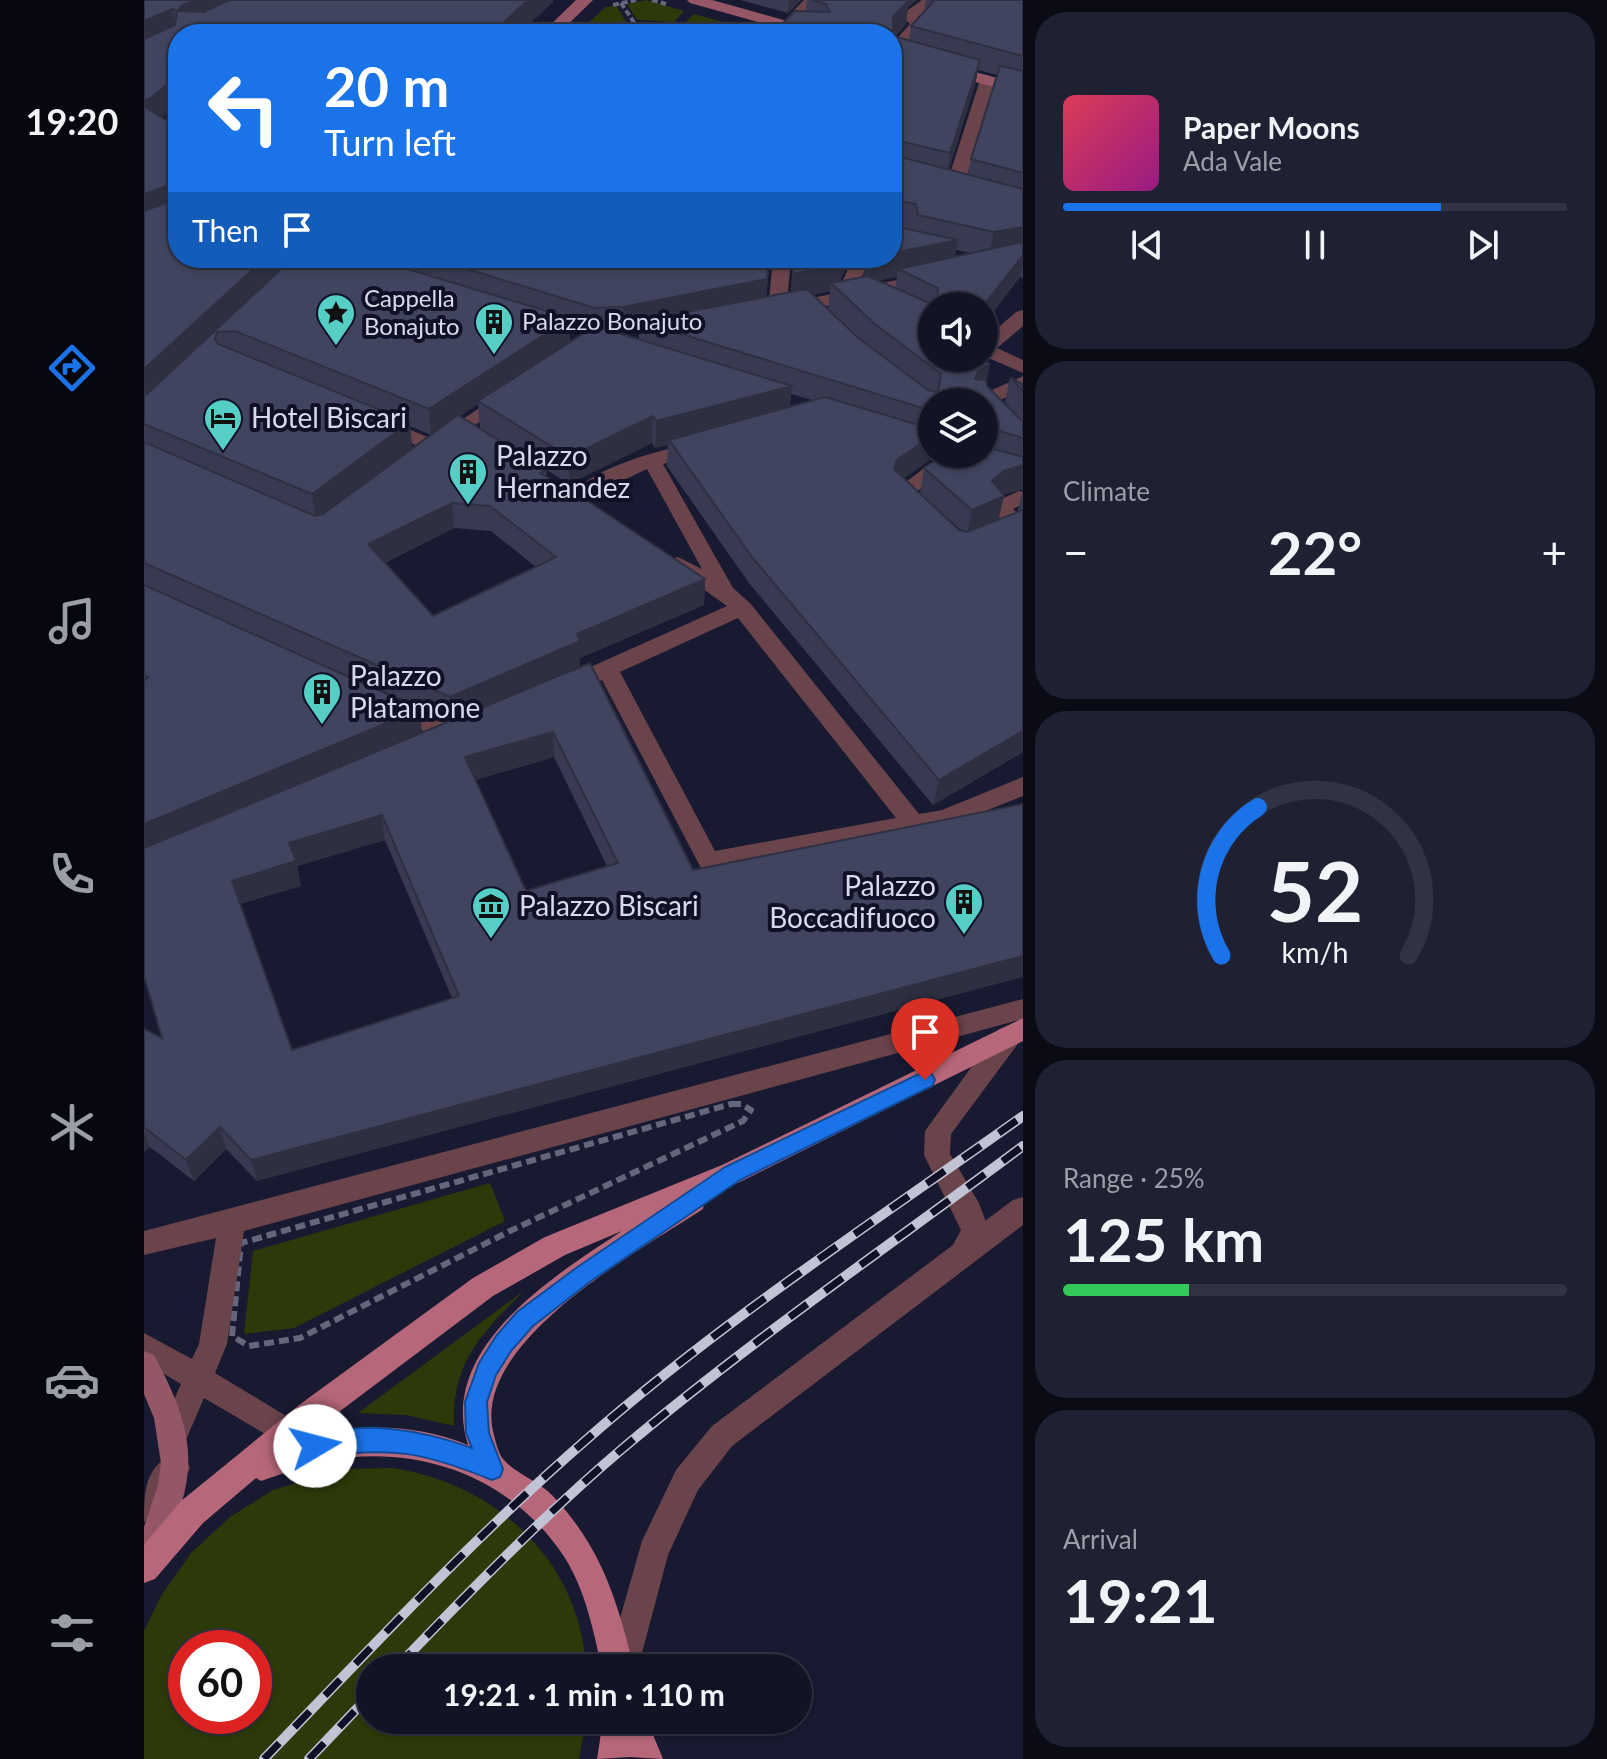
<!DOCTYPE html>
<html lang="en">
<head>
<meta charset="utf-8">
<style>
	body { margin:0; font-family:Lato,sans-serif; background:#1f2132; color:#f1f3f6; height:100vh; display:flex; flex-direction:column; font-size:30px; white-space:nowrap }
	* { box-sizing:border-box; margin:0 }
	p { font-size:26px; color:#9c9ea7 }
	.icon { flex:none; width:44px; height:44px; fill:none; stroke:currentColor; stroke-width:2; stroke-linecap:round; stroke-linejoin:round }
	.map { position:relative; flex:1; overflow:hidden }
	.side { display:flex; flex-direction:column; gap:12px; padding:12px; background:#0a0b14; width:584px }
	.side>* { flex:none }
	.hud { position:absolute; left:24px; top:24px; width:734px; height:244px; border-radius:32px; box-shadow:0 2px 6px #0004,0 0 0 2px #313342; background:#1a73e8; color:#fff; overflow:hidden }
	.fabs { position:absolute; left:774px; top:292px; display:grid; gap:16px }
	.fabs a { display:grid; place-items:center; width:80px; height:80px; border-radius:50%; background:#121425; box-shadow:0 2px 6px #0004,0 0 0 2px #313342; font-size:40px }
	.speed { position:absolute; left:24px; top:1630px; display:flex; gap:16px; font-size:40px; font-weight:700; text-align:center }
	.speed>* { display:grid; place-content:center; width:104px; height:104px; border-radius:50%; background:#121425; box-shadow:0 2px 6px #0004,0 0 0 2px #313342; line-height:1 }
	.speed .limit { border:12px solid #d22; background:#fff; color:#111 }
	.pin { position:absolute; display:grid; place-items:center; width:68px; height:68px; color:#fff; margin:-82px -34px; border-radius:50% 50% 50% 0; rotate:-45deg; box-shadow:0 0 8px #0007 }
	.pin .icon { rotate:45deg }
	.me { position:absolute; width:88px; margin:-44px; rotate:82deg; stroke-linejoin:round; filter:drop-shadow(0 0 6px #0008) }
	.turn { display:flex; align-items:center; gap:28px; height:168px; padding:0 24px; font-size:36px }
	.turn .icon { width:104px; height:104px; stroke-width:2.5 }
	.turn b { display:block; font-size:56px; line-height:68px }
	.then { display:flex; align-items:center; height:76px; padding:0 24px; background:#0003; gap:16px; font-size:30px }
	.big { font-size:60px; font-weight:700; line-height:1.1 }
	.side .widget { flex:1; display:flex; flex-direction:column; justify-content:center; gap:12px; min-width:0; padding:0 28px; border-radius:32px; background:#1f2132 }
	.side .dial { align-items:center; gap:0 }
	.dial svg { height:208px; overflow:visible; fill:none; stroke:#313342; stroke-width:7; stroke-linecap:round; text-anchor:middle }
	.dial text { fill:#f1f3f6; stroke:none }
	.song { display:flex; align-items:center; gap:24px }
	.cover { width:96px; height:96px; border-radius:12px; background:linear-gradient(135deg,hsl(350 70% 55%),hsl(310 70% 35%)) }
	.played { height:8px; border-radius:4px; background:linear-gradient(90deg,#1a73e8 75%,#313342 75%) }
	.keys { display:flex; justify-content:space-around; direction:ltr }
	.heat { display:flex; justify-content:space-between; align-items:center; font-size:44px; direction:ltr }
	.charge { height:12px; border-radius:6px; background:linear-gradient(90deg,#34c759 25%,#313342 0) }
	.trip { position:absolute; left:212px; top:1654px; width:456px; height:80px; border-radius:40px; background:#121425; box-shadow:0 2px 6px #0004,0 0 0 2px #313342; font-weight:700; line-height:80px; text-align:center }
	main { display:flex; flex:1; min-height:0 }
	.tabs { display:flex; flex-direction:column; width:144px; justify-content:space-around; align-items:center; background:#07080f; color:#9c9ea7 }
	.tabs .icon { width:56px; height:56px }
	.tabs .selected { color:#1a73e8 }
	.tabs b { font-size:36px; color:#f1f3f6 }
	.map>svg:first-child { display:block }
	.green { fill:#2c3a09; fill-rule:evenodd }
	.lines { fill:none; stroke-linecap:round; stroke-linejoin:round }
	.path-far1 { stroke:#64667b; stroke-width:4; stroke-dasharray:6 3; stroke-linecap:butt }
	.path { stroke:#64667b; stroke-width:6; stroke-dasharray:10 5; stroke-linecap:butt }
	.lane { fill:#6a434b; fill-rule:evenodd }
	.street { fill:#6a434b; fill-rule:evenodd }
	.secondary { fill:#955765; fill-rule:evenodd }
	.primary { fill:#b66779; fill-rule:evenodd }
	.rail-casing { stroke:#c1c4d5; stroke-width:10 }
	.rail { stroke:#101027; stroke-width:7; stroke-dasharray:22; stroke-linecap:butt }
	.wall { fill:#383a51; fill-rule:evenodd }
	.shaded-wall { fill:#2e3042 }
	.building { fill:#41445e; stroke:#2e3042; stroke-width:2; fill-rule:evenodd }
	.route { fill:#1a73e8; stroke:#114b97; stroke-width:2 }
	.labels { text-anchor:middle; stroke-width:8; stroke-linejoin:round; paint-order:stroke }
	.far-poi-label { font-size:24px; fill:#d7daea; stroke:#101027; text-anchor:start }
	.poi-label { font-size:28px; fill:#d7daea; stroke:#101027; text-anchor:start }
</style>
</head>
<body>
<main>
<nav class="tabs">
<b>19:20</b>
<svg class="icon selected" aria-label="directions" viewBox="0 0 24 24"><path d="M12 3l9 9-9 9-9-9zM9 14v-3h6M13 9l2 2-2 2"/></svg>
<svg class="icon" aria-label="music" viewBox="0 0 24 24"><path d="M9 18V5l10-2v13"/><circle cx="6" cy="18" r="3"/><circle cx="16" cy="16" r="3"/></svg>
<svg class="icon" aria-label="phone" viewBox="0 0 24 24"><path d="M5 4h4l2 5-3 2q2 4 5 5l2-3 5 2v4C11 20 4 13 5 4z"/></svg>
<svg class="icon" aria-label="climate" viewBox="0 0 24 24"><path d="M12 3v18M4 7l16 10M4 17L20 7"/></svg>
<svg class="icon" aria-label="car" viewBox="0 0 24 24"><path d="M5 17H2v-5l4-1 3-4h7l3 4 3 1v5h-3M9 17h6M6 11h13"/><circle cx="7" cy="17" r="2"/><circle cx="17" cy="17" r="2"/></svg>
<svg class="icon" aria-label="filters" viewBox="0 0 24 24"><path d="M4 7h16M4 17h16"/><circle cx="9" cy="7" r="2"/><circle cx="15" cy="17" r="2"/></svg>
</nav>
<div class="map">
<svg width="879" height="1759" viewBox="0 0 879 1759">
	<rect width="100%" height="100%" fill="#181a31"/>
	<g class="green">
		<polygon points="502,0 540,11 530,22 493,20 483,4"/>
		<path d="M472,5L482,22C467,32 457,33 439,27L462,7Z"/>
		<polygon points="550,14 611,31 592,34 548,34 539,25"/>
		<polygon points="346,1183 361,1221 150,1328 100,1334 109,1251"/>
		<path d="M381,1290C338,1333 308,1361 310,1426L262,1415L214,1413Z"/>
		<path d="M248,1468C351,1483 436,1560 442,1668H226V1720H442L435,1759H0V1631L17,1596L47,1553L86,1517L129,1490L200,1469ZM110,1648V1716H42V1648Z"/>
	</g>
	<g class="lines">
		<g class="path-far1">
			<polyline points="508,0 522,4"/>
			<polyline points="477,3 491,24"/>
			<polyline points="469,5 492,0"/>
			<polyline points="472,34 494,24 530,26 538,34"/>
		</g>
		<polygon class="path" points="587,1104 597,1104 607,1110 599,1121 366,1231 156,1338 105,1346 88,1336 97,1243"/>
		<polygon class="lane" points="879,1197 879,1225 829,1263 819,1267 809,1263 805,1254 809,1245 869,1200"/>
		<g class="street">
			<polygon points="660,0 677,0 644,34 627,34"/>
			<polygon points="778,0 797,0 775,16 783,24 754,56 748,58 748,44 766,24 757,15"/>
			<polygon points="844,75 852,80 819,189 816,193 804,193 801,189 836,80"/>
			<polygon points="629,258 647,258 643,303 693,293 709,258 723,258 725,261 713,288 783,274 792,279 783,284 647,314 641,312 633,317 624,311"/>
			<polygon points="879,310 879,326 853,348 879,360 879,373 840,356 840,340 872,312"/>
			<polygon points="879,376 879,390 842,406 832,400 835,396"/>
			<polygon points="361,391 371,397 368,401 289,452 232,429 229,425 239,419 289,439"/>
			<path d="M552,442L562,448L559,453L519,464L589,588L606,603L775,814L798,810L879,777V796L801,827L565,870L557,868L458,680L421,696L413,694L410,688L413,682L583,606L524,564L527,559L534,557L558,569L503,469L467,486L439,506H425L422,501C446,466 513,452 552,442ZM594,618L752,818L571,851L476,672Z"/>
			<polygon points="798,454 821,454 771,493 783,506 780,511 766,511 748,493"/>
			<polygon points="875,491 879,492 879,504 869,509 879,519 879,530 854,540 847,538 844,533 847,528 859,523 845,508 848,503"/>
			<polygon points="248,700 316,729 319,735 316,741 308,743 240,714 237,708 240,702"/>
			<polygon points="879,999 879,1019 100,1231 83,1344 71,1373 167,1431 172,1441 167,1451 157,1455 60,1398 41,1442 31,1446 21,1442 16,1432 37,1384 0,1362 0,1333 48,1359 55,1344 72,1238 0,1255 0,1231"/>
			<polygon points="864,1026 873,1029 877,1037 873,1045 807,1134 806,1154 835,1203 845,1230 829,1263 588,1446 554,1490 524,1555 494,1668 462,1668 498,1541 532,1470 568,1426 809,1245 817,1230 780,1155 781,1131 855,1029"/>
			<path d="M31,1453L42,1458L46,1468C38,1487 19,1514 0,1522C0,1493 0,1466 31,1453Z"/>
		</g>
		<g class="secondary">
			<polygon points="432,0 449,0 414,34 397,34"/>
			<polygon points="543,0 568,0 679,31 681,34 656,34 546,3"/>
			<polygon points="748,49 879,85 879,95 748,59"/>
			<path d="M0,1351L10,1355C59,1446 52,1480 11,1572L0,1576V1527L14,1485L17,1463L10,1418L0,1394Z"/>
		</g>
		<g class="primary">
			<path d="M879,1018V1041L598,1181L561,1197L559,1209C495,1251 329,1341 349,1431C351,1439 354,1453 359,1459C372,1474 394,1481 408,1495C458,1548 473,1600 490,1668H458C449,1630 442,1592 421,1558C368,1477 275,1443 181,1461C160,1465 138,1474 117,1481L112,1478L59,1523L11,1579L0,1583V1545L37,1501L155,1405L329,1278L401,1237L578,1165ZM478,1231C410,1276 293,1348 324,1445C272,1424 212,1422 159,1439L349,1296L421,1255Z"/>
			<polygon points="459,1720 503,1720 519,1759 486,1757 453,1759"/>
		</g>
		<defs>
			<g id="rail">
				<path d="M252,1668C325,1592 398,1517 478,1449C606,1341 745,1246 879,1146"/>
				<path d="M120,1759C225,1650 328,1539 442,1440C578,1321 731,1221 879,1116"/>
				<polyline points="165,1759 226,1695"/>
			</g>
		</defs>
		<use href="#rail" class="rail-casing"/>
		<use href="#rail" class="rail"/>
	</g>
	<g class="wall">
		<path d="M0,0H409V2L374,34H34V104L18,118L34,128V258H626L622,297L647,292L649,258H707L695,282L719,277L748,258L662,11L663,0H773L764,7L762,24L751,37L765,41L767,26L780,11L782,0H879V278L876,277L840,324V306H788L843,383V386L872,415L861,402L866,377L879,385V752L789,805L605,583L523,466L524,445L511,448L508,443L425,484L336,428L334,404L316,416L402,470L403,477L561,579L560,605L436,658V666L371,694L549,870L113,1181L82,1149L50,1181L6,1147L0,1152V1029L18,1038L0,976ZM834,70L853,75L827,159L824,174L805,169L831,85ZM812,250L827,253L811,256ZM753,277L751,288L735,280ZM686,291L684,309L717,340L669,295ZM426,325L443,331L426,342ZM495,329V339L472,332H479ZM647,394L668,400L646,407ZM788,402H840V454L780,468L776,493L817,530H815L760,478L794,454H788ZM266,426L287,435L297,428L179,514L268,448ZM879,489L874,510L876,512L854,520L858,495ZM310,528L347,531L392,567L289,616L241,563ZM71,617L307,721L278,733ZM410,757L463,866L382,891L331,780ZM241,840L308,998L148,1050L96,904L157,886L153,866Z"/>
		<polygon points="596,0 657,0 644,13"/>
	</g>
	<g class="shaded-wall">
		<polygon points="50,0 104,0 41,31 35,11 36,7"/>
		<polygon points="384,0 409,0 409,2 374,34 347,34"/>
		<polygon points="645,0 657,0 644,13"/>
		<polygon points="756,0 773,0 764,7 762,24 748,40 749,17"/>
		<polygon points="28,9 33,33 0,48 0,21"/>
		<polygon points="836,60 831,85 802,178 806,153"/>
		<polygon points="34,75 34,104 12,123 0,125 0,101"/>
		<polygon points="752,140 749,165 748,143"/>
		<polygon points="28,184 33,209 0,221 0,194"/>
		<polygon points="879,227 879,251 845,257 850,232"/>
		<polygon points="814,240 809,265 754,269 753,277 718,284 722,258 748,258 748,253"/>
		<polygon points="879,255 879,264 876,277 840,324 839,306"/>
		<polygon points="121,258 153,258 0,399 0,369"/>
		<polygon points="626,258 621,304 495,321 495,329 479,332 479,307"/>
		<polygon points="698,258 707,258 692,288 687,283 686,291 646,299 649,274"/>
		<polygon points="426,318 426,344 334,401 334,404 287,435 285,409"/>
		<polygon points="846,364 841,390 831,379 834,371"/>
		<polygon points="648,386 645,413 525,440 524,445 511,448 512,421"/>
		<polygon points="509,416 508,443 425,484 425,457"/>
		<polygon points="266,422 268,448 172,520 168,494"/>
		<polygon points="788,436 788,454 794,454 749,486 750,469 753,460"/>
		<polygon points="879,465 879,489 854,496 860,496 854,522 823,535 828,510 848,481 860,471"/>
		<polygon points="308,503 310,528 227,570 224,544"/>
		<polygon points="561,579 560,605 436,658 436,666 308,722 306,697 433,634"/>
		<polygon points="276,709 278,734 0,851 0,824"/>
		<polygon points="879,731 879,752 789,805 795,780"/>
		<polygon points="409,732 410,757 323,782 321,757"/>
		<polygon points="238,815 241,840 153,866 157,886 93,904 88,881 145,843"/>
		<polygon points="879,956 879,977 113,1181 107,1160"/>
		<polygon points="76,1127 82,1149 50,1181 42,1160"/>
		<polygon points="0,1131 6,1147 0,1152"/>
	</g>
	<g class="building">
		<polygon points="0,0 50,0 36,7 35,11 60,12 85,0 384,0 347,34 34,34 34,75 7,98 0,101 0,39 31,25 33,11 28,9 0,21"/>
		<polygon points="669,0 765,0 749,17 749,36 836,60 806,153 752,140 748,143 749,155 879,189 879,227 850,232 774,215 772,204 752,200 749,203 754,227 814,240 748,253 748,34 628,34 651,11 686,12 682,4"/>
		<polygon points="788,0 879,0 879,56 767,26 789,2"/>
		<polygon points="856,66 879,71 879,173 827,159"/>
		<polygon points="0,106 34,128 34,258 121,258 0,369 0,211 32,199 32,187 28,184 0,194"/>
		<polygon points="879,242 879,255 839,306 793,306 794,288 754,269"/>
		<polygon points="149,258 227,258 426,318 285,409 91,331 73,332 71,339 74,344 266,422 168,494 0,424 0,394 3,394"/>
		<polygon points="287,258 626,258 623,279 479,307 451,308"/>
		<polygon points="650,258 698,258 694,265 649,274"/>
		<polygon points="724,276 792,306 788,306 788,358 836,358 846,364 834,371 831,379 842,380 843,386 877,420 879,421 879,438 840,426 840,402 788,402 788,411 495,321 663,289 713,337 784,390 794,392 797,374 731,324 687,283"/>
		<polygon points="451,326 648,386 512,421 509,416 425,457 334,401"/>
		<polygon points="866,377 879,385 879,391"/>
		<polygon points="681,397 788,429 788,436 753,460 750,469 815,530 823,532 879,510 879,731 795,780 608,557 525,440"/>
		<path d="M314,415L402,470L396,473L439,498L561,579L433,634L436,641L306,697L0,563V442L171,516L179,514ZM308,503L346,506L412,557L289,616L224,544Z"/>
		<polygon points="840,446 879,457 879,465 860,471 848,481 860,496 828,510 780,468 800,454 840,454"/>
		<polygon points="0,585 276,709 0,824 0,681 4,677 0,675"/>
		<path d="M446,663L549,870L879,804V956L107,1160L76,1127L42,1160L0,1127V1029L18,1038L0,976V848ZM409,732L474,863L382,891L321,757ZM238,815L315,996L148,1050L88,881L152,861L145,843Z"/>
	</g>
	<path class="route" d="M781,1071L788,1074L791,1080L788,1086L596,1180L447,1281L389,1326L367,1351L352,1375L343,1402L345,1433L359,1469L356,1477L348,1480C277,1451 248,1447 171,1457L163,1454L160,1446L163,1439C214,1418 278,1430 328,1448L322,1433L321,1402L335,1363L352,1336L373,1312L432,1268L581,1167Z"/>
	<defs>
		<symbol id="sight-pin" viewBox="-11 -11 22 30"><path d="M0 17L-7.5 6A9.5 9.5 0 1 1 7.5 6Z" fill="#55cec5" stroke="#101027"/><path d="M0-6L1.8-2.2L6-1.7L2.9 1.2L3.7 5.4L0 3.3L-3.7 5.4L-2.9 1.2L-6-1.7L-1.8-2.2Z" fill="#111"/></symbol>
		<symbol id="building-pin" viewBox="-11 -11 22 30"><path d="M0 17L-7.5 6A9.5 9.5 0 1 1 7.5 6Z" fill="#55cec5" stroke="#101027"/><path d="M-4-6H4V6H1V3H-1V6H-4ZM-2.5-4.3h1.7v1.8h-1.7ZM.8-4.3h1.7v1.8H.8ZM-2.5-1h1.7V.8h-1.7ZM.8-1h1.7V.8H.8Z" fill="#111"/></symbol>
		<symbol id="hotel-pin" viewBox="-11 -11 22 30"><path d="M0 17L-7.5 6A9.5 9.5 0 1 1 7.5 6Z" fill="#55cec5" stroke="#101027"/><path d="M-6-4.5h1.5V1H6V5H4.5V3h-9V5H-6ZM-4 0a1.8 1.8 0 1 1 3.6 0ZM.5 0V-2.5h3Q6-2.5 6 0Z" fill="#111"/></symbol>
		<symbol id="museum-pin" viewBox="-11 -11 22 30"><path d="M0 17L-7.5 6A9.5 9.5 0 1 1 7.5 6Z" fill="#55cec5" stroke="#101027"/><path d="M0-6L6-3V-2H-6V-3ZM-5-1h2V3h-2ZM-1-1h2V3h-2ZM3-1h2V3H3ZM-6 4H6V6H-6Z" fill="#111"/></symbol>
	</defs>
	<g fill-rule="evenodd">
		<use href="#sight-pin" x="170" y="291" width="44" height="60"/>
		<use href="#building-pin" x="328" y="300" width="44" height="60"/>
		<use href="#hotel-pin" x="57" y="396" width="44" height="60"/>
		<use href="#building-pin" x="302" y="450" width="44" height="60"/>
		<use href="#building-pin" x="156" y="670" width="44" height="60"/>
		<use href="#building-pin" x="798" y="880" width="44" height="60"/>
		<use href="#museum-pin" x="325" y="884" width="44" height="60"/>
	</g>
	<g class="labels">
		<g class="far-poi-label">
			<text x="220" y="307">Cappella<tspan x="220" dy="28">Bonajuto</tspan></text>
			<text x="378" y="330">Palazzo Bonajuto</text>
		</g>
		<g class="poi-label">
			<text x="107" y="428">Hotel Biscari</text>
			<text x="352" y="466">Palazzo<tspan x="352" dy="32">Hernandez</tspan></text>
			<text x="206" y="686">Palazzo<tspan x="206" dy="32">Platamone</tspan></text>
			<text x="792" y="896" text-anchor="end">Palazzo<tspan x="792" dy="32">Boccadifuoco</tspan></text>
			<text x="375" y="916">Palazzo Biscari</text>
		</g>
	</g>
</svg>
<div class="fabs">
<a><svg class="icon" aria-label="sound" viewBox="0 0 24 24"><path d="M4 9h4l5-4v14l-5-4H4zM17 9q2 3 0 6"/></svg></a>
<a><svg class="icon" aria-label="layers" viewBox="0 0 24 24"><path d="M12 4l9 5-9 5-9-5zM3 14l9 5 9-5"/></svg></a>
</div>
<div class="speed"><div class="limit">60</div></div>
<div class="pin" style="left:781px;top:1080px;background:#d93025"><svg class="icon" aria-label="arrive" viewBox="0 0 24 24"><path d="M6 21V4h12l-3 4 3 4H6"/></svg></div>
<svg class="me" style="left:171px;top:1446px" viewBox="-20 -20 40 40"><circle r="19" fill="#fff"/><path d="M0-13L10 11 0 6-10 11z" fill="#1a73e8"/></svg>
<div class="trip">19:21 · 1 min · 110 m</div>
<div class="hud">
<div class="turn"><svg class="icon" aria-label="left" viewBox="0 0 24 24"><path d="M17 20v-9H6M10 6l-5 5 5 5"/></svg><div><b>20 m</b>Turn left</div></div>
<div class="then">Then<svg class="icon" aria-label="arrive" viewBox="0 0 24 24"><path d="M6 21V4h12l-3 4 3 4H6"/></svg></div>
</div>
</div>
<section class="side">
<div class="widget">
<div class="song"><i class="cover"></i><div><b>Paper Moons</b><p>Ada Vale</p></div></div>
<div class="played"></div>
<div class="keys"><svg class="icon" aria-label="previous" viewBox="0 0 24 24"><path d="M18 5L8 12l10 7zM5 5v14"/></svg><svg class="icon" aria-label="pause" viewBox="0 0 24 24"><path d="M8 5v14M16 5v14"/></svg><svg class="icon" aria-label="next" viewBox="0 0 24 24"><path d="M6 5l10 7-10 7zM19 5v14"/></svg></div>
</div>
<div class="widget"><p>Climate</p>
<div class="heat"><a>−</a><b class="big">22°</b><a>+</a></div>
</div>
<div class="widget dial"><svg viewBox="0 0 100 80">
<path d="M14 69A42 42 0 1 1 86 69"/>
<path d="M14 69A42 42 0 0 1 28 12" stroke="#1a73e8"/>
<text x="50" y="56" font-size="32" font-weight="700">52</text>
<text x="50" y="72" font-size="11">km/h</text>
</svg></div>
<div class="widget"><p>Range · 25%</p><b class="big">125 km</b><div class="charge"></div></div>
<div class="widget"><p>Arrival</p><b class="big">19:21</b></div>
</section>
</main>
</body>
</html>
